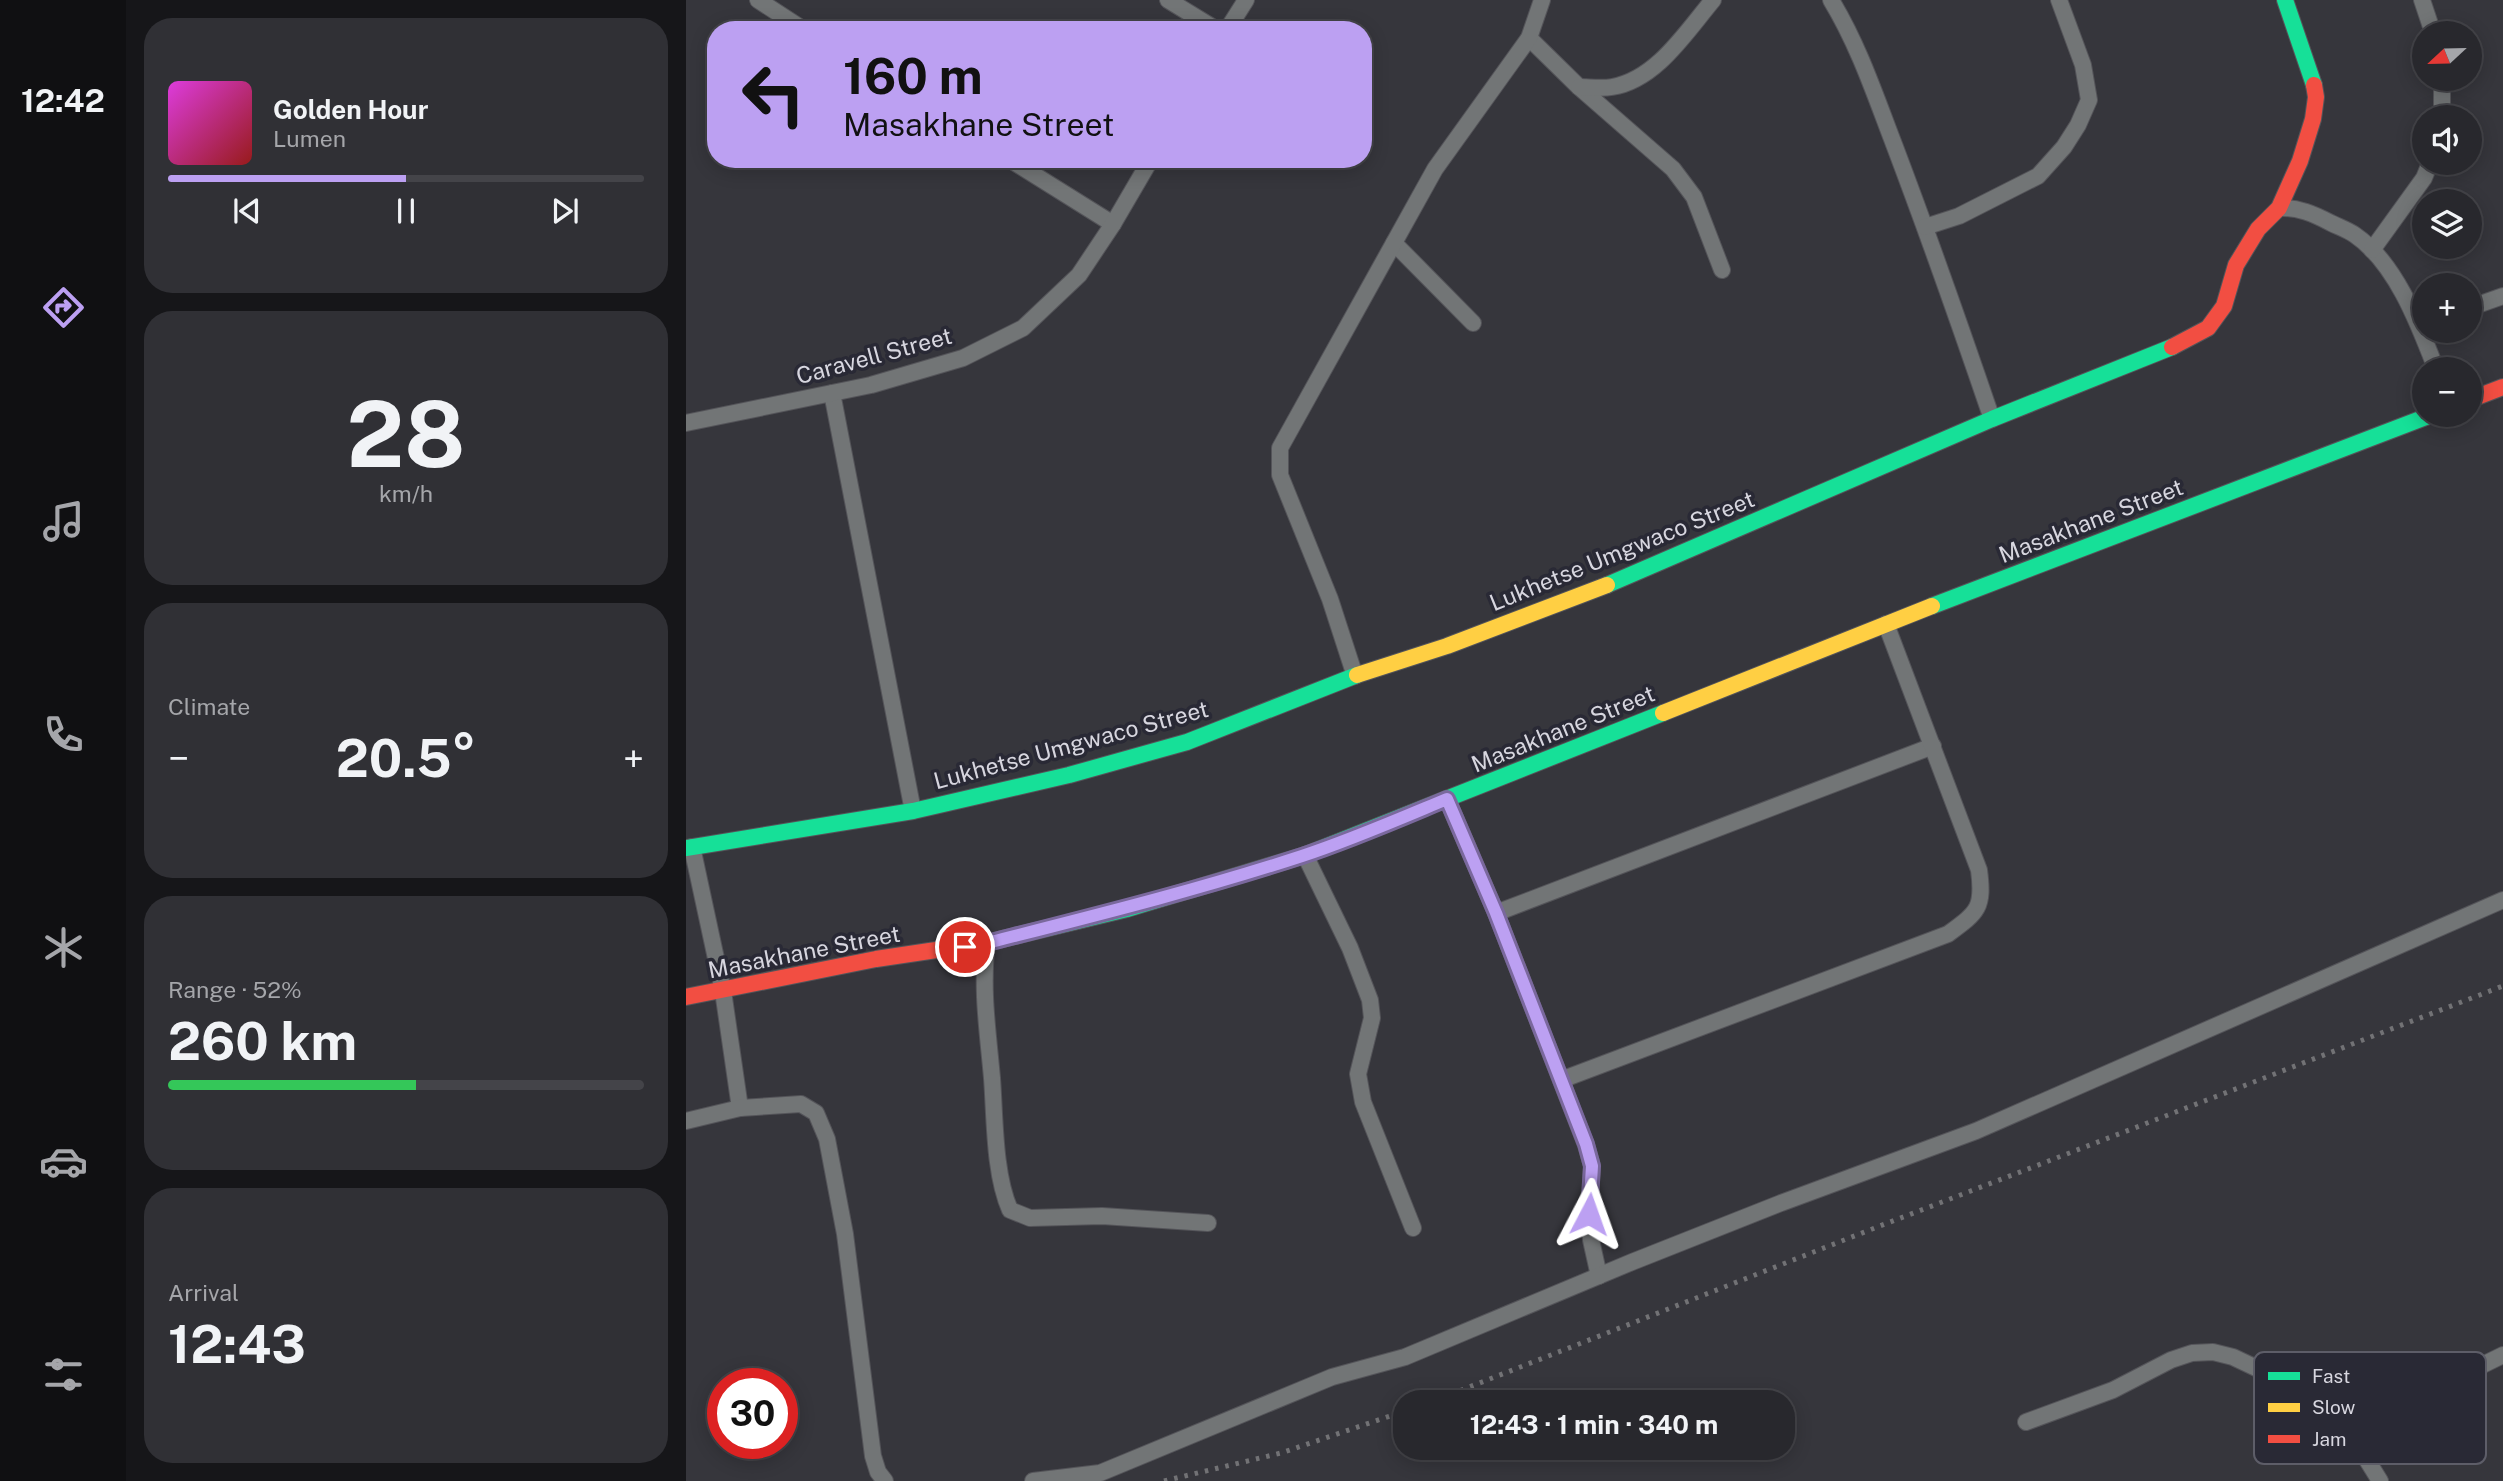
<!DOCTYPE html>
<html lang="en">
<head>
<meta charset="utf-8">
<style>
	body { margin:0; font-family:"Public Sans",sans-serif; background:#303035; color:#f1f3f6; height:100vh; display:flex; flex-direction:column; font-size:26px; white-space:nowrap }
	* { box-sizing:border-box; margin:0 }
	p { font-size:23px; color:#a5a6aa }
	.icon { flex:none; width:38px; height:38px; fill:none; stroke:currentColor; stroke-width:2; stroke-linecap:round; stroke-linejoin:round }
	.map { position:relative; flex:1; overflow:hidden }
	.sheet { display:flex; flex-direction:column; gap:18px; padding:18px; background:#161619; width:560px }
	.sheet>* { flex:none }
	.hud { position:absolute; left:21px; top:21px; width:665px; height:147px; border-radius:28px; box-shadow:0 4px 18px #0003,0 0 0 2px #444449; background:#bca0f2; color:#111; overflow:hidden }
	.needle { width:46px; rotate:248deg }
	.buttons { position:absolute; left:1726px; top:21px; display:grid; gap:14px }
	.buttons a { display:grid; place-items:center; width:70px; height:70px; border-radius:50%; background:#28282d; box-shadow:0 4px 18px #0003,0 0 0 2px #444449; font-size:35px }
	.speed { position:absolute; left:21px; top:1368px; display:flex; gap:14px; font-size:35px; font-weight:700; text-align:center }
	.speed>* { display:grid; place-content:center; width:91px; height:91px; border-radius:50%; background:#28282d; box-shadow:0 4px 18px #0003,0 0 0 2px #444449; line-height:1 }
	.speed .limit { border:10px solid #d22; background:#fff; color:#111 }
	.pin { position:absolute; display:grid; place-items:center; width:60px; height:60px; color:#fff; margin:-30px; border:4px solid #fff; border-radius:50%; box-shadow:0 2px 7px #0007 }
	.me { position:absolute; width:77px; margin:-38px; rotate:4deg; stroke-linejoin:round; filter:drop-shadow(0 0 5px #0008) }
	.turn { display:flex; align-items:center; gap:24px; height:147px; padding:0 21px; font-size:32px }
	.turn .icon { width:91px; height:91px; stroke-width:2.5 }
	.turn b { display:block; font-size:49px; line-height:60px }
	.big { font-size:52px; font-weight:700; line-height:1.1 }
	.sheet .card { flex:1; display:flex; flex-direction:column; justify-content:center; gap:10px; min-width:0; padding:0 24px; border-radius:28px; background:#303035 }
	.sheet .dial { align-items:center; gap:0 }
	.dial b { font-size:91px; line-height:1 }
	.song { display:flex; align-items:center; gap:21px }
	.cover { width:84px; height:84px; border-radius:10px; background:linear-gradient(135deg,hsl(300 70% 55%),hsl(0 70% 35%)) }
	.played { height:7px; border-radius:4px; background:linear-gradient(90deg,#bca0f2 50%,#444449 50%) }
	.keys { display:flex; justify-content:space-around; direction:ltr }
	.heat { display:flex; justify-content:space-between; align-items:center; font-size:38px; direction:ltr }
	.charge { height:10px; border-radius:5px; background:linear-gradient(90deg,#34c759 52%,#444449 0) }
	.trip { position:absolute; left:707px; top:1390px; width:402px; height:70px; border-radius:28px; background:#28282d; box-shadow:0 4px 18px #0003,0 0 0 2px #444449; font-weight:700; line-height:70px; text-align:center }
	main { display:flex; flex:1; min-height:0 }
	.dock { display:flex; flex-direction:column; width:126px; justify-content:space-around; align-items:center; background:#101012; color:#a5a6aa }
	.dock .icon { width:49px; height:49px }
	.dock .active { color:#bca0f2 }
	.dock b { font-size:32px; color:#f1f3f6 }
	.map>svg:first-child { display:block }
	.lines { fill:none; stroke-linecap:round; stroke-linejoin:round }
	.street-casing { stroke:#545459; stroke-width:18 }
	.fast-casing { stroke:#545459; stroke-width:18 }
	.slow-casing { stroke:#545459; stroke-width:18 }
	.jam-casing { stroke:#545459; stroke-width:18 }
	.street { stroke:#727576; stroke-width:16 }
	.fast { stroke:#16e098; stroke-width:16 }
	.slow { stroke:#ffcf43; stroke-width:16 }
	.jam { stroke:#f24e42; stroke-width:16 }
	.rail { stroke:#727275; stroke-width:5; stroke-dasharray:3.5 7; stroke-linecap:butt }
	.route-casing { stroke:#7a689d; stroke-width:18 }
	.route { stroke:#bca0f2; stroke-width:12 }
	.labels { text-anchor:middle; stroke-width:7; stroke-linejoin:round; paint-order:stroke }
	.street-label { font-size:23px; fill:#d7d6df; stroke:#292935 }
	.key { fill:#292935; stroke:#5d5d68; stroke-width:2 }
	.key-label { font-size:19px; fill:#d7d6df }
</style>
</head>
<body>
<main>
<nav class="dock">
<b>12:42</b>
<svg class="icon active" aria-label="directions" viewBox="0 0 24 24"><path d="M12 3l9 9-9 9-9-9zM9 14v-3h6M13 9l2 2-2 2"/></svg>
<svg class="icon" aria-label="music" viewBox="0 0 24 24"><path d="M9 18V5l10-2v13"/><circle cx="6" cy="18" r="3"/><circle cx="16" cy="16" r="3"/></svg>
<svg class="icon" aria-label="phone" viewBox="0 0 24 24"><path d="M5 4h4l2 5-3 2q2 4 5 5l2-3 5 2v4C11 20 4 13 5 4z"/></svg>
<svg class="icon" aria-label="climate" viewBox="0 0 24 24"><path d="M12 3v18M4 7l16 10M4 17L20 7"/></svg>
<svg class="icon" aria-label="car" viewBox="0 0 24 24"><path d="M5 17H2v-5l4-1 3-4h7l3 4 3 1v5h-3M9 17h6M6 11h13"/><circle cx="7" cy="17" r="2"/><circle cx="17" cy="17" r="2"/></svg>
<svg class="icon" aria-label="filters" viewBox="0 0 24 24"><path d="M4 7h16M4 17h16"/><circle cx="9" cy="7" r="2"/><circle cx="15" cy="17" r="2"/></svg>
</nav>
<section class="sheet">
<div class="card">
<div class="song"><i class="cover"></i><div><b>Golden Hour</b><p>Lumen</p></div></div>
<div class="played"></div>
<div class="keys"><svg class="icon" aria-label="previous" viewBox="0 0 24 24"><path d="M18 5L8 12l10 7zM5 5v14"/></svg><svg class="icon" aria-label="pause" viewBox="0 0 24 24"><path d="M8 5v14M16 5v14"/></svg><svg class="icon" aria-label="next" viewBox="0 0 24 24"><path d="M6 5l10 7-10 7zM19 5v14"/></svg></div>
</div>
<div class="card dial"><b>28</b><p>km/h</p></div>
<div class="card"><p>Climate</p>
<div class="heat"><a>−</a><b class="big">20.5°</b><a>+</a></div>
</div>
<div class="card"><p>Range · 52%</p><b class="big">260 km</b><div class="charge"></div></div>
<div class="card"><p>Arrival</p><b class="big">12:43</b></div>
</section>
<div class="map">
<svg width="1817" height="1481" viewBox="0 0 1817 1481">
	<rect width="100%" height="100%" fill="#36363c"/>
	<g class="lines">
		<defs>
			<g id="street">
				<polyline points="72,0 118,30"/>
				<polyline points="482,0 531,30"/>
				<path d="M1145,0C1173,46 1190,98 1209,147C1243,237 1275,328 1306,419"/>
				<polyline points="1736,0 1747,33"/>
				<polyline points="541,30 560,0"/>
				<polyline points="843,38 893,87 987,169 1008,197 1036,270"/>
				<polyline points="1756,79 1756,117"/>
				<path d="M893,87C903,87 915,89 926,87C970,80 1000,32 1027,0"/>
				<polyline points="323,159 427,224"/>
				<path d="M1593,208C1612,207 1628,214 1645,223C1653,227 1662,230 1669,235C1710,263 1733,325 1750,369"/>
				<polyline points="1239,227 1273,216 1352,176 1378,147 1392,125 1403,100 1397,65 1373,0"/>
				<polyline points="708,243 787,323"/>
				<polyline points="1686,250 1738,178 1744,163"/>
				<polyline points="1783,308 1817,296"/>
				<polyline points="146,393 227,811"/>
				<polyline points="0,423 185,385 277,358 337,328 393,275 427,224 465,159"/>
				<polyline points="669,676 644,599 594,475 594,448 749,169 843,38 856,0"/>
				<polyline points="761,799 810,913 900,1145 906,1166 903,1214 905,1240 913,1276"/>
				<polyline points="6,847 37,991 54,1108"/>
				<polyline points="619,855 664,948 684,1000 686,1018 672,1074 677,1102 727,1228"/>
				<polyline points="810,913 1247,746"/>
				<path d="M301,943C295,988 302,1033 306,1078C309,1118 308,1174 324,1210L344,1218L416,1216L522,1223"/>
				<path d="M875,1080L1262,934C1292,912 1298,908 1293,870L1200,624"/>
				<polyline points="0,1121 54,1108 115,1104 130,1113 141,1139 159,1234 187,1456 192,1472 199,1481"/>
				<polyline points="1340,1422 1427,1390 1485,1360 1506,1353 1527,1352 1547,1357 1604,1384 1653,1426 1678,1455 1694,1481"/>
				<polyline points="1678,1455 1707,1416 1725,1400 1817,1355"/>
				<polyline points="347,1481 414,1473 646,1377 719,1357 946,1262 1095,1203 1290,1131 1817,900"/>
			</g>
			<g id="fast">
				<polyline points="1599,0 1628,85"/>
				<polyline points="921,585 1306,419 1486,347"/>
				<polyline points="1246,606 1745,415"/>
				<polyline points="0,848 227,811 383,775 501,742 671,675"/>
				<polyline points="304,942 441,909 619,855 977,713"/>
			</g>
			<g id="slow">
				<polyline points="671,675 761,646 921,585"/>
				<polyline points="977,713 1246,606"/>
			</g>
			<g id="jam">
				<polyline points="1486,347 1522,328 1538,306 1550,265 1572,229 1593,208 1614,161 1627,119 1630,97 1628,85"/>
				<polyline points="1783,400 1817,387"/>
				<polyline points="0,997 190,959 304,942"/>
			</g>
		</defs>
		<use href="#street" class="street-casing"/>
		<use href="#fast" class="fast-casing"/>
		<use href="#slow" class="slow-casing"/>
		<use href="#jam" class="jam-casing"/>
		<use href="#street" class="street"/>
		<use href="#fast" class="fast"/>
		<use href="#slow" class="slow"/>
		<use href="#jam" class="jam"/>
		<g class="rail">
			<polyline points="745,1402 1199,1224 1817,986"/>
			<polyline points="478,1481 595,1453 719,1411"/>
		</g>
	</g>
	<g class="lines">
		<defs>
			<path id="route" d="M279,947L301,943C407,916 512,890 616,856C665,840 713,819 761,799L810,913L900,1144L906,1166L903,1214"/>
		</defs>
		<use href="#route" class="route-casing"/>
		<use href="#route" class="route"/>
	</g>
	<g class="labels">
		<g class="street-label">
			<text transform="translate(188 356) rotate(-15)" y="8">Caravell Street</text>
			<text transform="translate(1405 521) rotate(-21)" y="8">Masakhane Street</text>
			<text transform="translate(936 551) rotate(-22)" y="8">Lukhetse Umgwaco Street</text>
			<text transform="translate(877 729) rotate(-22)" y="8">Masakhane Street</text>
			<text transform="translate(385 745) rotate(-15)" y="8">Lukhetse Umgwaco Street</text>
			<text transform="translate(118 952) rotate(-11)" y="8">Masakhane Street</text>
		</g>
	</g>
	<rect x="1568" y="1352" width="232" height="112" rx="10" class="key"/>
	<rect x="1582" y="1372" width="32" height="8" fill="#16e098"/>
	<rect x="1582" y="1403" width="32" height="9" fill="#ffcf43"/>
	<rect x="1582" y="1435" width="32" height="8" fill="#f24e42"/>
	<g class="key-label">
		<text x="1626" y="1383">Fast</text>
		<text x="1626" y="1414">Slow</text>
		<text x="1626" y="1446">Jam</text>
	</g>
</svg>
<div class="buttons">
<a><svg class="needle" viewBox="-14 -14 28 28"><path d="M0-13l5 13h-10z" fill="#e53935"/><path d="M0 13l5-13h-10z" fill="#a5a6aa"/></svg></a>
<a><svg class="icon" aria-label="sound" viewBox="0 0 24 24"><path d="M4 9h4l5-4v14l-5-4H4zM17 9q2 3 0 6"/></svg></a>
<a><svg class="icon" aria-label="layers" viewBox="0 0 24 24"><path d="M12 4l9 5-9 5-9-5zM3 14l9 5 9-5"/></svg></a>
<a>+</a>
<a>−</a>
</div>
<div class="speed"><div class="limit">30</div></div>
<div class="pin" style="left:279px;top:947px;background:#d93025"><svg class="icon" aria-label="arrive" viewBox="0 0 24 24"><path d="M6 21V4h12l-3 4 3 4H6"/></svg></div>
<svg class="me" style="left:903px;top:1214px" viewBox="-20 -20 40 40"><path d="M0-17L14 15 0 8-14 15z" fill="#bca0f2" stroke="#fff" stroke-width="4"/></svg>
<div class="trip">12:43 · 1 min · 340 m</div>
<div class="hud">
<div class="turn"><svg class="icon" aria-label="left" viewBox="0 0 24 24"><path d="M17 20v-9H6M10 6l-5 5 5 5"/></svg><div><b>160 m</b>Masakhane Street</div></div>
</div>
</div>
</main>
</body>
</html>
